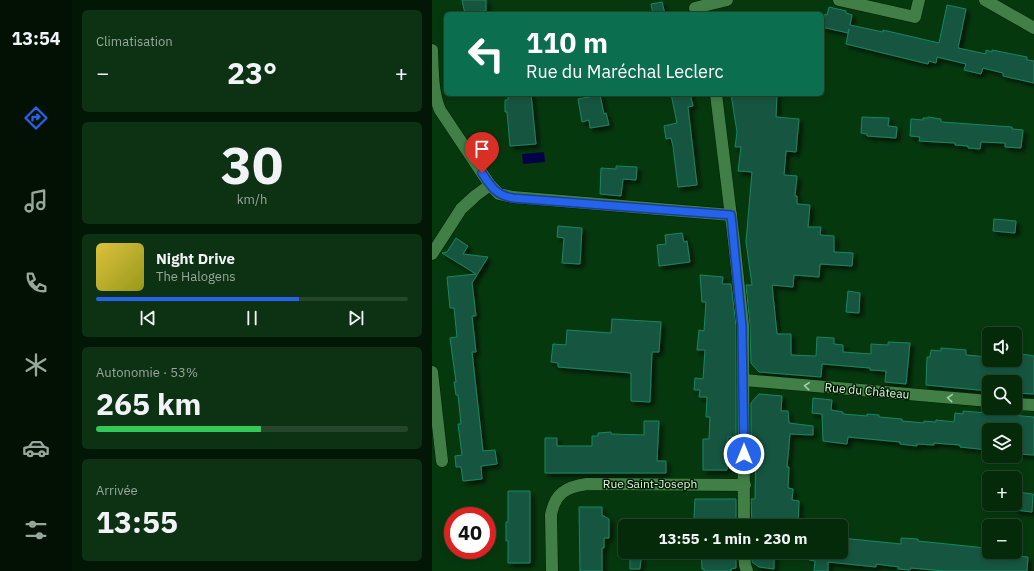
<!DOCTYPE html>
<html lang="fr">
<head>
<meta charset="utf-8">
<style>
	body { margin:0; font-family:"IBM Plex Sans",sans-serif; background:#0d3213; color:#f1f3f6; height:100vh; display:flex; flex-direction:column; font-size:15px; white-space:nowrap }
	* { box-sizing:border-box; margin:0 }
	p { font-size:13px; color:#97a79c }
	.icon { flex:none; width:22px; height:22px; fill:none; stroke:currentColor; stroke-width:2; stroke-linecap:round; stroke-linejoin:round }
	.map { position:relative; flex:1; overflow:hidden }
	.details { display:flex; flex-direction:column; gap:10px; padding:10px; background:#021706; width:360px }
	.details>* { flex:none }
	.banner { position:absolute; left:12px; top:12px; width:380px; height:84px; border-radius:6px; box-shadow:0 2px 6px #0003,0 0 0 1px #25462b; background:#0b6e4f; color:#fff; overflow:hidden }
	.tools { position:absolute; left:550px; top:327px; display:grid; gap:8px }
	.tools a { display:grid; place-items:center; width:40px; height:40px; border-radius:6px; background:#042a0a; box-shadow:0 2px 6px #0003,0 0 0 1px #25462b; font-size:20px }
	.speed { position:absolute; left:12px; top:507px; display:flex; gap:8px; font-size:20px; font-weight:700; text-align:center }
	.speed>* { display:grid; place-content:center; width:52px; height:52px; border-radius:50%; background:#042a0a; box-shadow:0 2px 6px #0003,0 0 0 1px #25462b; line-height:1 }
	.speed .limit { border:6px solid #d22; background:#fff; color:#111 }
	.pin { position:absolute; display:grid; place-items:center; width:34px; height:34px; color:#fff; margin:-41px -17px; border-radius:50% 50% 50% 0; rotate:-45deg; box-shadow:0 0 4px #0007 }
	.pin .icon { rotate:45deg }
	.me { position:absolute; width:44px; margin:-22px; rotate:0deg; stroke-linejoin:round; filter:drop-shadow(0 0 3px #0008) }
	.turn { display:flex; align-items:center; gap:14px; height:84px; padding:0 16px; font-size:18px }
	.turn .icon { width:52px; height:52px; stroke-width:2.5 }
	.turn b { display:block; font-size:28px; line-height:34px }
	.big { font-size:30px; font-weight:700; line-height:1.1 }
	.details .tile { flex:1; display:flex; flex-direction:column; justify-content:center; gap:6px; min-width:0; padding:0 14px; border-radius:6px; background:#0d3213 }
	.details .dial { align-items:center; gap:0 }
	.dial b { font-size:52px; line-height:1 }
	.song { display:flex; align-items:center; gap:12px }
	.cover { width:48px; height:48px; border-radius:6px; background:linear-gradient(135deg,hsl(50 70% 55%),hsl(60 70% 35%)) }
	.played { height:4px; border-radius:2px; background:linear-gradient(90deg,#2563eb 65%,#25462b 65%) }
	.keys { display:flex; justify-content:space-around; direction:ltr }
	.heat { display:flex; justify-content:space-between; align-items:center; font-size:22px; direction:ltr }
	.charge { height:6px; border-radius:3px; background:linear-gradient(90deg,#34c759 53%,#25462b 0) }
	.trip { position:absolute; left:186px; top:519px; width:230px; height:40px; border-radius:6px; background:#042a0a; box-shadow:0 2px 6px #0003,0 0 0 1px #25462b; font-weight:700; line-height:40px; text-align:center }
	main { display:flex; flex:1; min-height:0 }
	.dock { display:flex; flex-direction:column; width:72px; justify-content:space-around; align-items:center; background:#021104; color:#97a79c }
	.dock .icon { width:28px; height:28px }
	.dock .active { color:#2563eb }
	.dock b { font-size:18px; color:#f1f3f6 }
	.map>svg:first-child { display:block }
	.water { fill:#010148 }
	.building { fill:#165640; stroke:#198663; filter:url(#shadow) }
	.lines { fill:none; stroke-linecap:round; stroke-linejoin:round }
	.minor-casing { stroke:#001d02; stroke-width:13 }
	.minor { stroke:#417f46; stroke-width:12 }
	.oneway { stroke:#a4cea6 }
	.route-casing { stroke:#184099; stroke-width:10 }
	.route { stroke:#2563eb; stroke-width:7 }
	.labels { text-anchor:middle; stroke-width:3; stroke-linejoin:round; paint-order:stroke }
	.street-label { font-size:12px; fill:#d9f9d9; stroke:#031c05 }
</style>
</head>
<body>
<main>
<nav class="dock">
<b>13:54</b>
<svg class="icon active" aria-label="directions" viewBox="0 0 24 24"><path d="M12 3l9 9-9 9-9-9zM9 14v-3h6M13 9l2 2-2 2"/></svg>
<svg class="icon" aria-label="music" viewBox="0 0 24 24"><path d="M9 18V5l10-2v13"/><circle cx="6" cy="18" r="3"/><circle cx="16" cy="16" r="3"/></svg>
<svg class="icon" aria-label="phone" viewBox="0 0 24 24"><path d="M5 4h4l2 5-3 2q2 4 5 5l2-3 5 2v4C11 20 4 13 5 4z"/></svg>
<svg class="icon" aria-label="climate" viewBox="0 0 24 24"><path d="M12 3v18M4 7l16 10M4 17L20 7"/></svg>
<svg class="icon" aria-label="car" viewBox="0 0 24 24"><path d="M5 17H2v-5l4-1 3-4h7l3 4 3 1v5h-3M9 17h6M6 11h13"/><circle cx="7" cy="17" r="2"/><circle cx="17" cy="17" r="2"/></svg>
<svg class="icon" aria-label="filters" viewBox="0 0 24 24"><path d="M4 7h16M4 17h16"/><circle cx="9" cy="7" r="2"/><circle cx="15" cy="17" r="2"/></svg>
</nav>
<section class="details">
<div class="tile"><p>Climatisation</p>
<div class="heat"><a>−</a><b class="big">23°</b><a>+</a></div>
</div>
<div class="tile dial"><b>30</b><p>km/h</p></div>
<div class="tile">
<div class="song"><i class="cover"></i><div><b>Night Drive</b><p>The Halogens</p></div></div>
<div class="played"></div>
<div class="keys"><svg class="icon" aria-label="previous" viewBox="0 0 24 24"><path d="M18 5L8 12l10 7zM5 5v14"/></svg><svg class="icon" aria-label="pause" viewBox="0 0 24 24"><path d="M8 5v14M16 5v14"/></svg><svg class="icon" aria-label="next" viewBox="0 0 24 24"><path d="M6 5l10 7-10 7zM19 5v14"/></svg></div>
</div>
<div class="tile"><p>Autonomie · 53%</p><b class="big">265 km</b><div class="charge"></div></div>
<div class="tile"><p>Arrivée</p><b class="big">13:55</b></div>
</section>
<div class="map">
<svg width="602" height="571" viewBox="0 0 602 571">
	<defs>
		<filter id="shadow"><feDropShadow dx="3.5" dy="3.5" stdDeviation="2" flood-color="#0009"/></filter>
	</defs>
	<rect width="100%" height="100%" fill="#06380e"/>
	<polygon class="water" points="112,152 113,162 91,164 90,154"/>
	<g class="building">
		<polygon points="30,0 54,0 54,11 43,12 44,14 33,14"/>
		<polygon points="230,2 233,14 221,14 219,4"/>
		<polygon points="515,5 534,9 526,48 554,54 554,50 560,52 560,50 595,57 595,60 602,61 602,83 571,76 571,73 551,68 549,74 532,70 534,64 505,57 504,63 497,61 496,64 414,44 417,29 416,33 390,27 393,14 395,15 397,7 414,11 414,13 420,15 418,25 451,32 451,30 507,43"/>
		<polygon points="76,94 99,94 104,144 78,146 75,112 73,112 73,100 76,100"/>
		<polygon points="239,94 258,94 261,106 256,107 265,185 246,187 241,146 239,138 234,139 232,126 245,123"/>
		<polygon points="299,94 345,94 344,117 367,119 364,152 354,151 352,175 365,176 363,196 365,196 365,204 378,205 376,227 389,227 388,235 402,236 402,252 421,253 420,266 388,264 387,277 362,275 361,287 340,285 345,334 359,334 359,355 384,356 385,337 402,338 402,344 411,345 411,352 439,354 439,344 456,345 456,342 478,343 474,384 453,382 454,371 438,370 438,368 390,364 389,377 327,372 319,363 318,326 314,285 320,285 314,242 320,172 306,171 309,147 303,147 305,132"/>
		<polygon points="168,95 172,114 174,113 177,125 158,128 157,120 150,122 146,99"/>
		<polygon points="430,117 457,118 456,126 465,127 464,138 435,136 435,134 429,133"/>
		<polygon points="496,117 509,119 509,122 580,127 580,129 591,130 589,148 573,147 573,143 549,142 548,149 536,148 536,146 523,145 523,143 487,141 488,137 478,136 479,119 491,120 491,118 496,118"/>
		<polygon points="184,166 205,167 204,180 191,179 189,196 168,194 169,168 184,169"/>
		<polygon points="562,219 584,221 583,233 561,231"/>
		<polygon points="126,226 150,228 148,264 130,263 132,238 125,237"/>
		<polygon points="250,233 252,242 255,241 258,262 227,266 225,245 234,244 233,235"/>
		<polygon points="24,238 36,246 31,254 56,257 40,283 44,316 40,316 44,352 40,352 51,451 63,450 65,464 49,466 50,479 31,481 29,467 24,467 23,456 30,455 26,424 29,424 26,395 24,395 22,382 24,382 18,338 25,337 22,308 18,308 15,277 44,274 10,253 15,252"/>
		<polygon points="268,275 291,277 290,284 299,284 304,326 304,437 296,437 295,470 271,470 271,439 277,439 278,417 274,417 275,397 267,397 268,390 262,390 263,378 271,379 273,350 265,350 267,330 272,331 274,302 270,302"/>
		<polygon points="416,291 428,293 427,313 414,312"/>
		<polygon points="180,319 229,322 227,352 220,352 218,402 199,401 199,373 126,367 126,363 119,362 121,344 134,345 135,330 179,333"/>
		<polygon points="509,348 534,350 534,355 557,357 557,360 583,360 583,353 602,356 602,394 583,393 583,382 557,382 557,391 494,385 495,357 498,357 499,350 509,351"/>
		<polygon points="327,394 350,396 349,411 356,411 357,423 381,426 381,435 358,434 355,467 357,467 356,488 361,489 360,500 367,501 366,525 320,526 319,499 323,499 324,438 319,438 319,403"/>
		<polygon points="381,398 400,400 399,410 411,412 411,414 435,416 435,414 447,415 447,417 470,419 470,421 492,423 492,421 504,422 504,420 522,422 523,413 531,414 531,411 602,417 602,455 587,454 588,443 583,443 583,430 557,430 557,450 528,447 528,445 502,443 502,445 485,444 485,446 468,444 468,442 416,437 415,444 391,441 390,414 380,413"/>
		<polygon points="212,421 227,421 225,461 234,461 234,473 113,473 113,438 125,438 125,446 160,446 160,436 166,436 166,433 179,432 179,434 212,435"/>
		<polygon points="76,491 98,491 98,563 76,563 76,540 74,541 74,522 76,522"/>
		<polygon points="584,492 601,494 600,512 583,510"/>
		<polygon points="263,499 304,499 304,526 267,526 267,519 262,519"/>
		<polygon points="147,507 170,507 170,516 172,516 177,519 177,538 172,538 172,548 170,548 170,571 148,571"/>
		<polygon points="409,538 469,544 469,538 486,539 486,541 554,548 554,552 583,554 583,556 596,557 595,571 512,571 479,568 478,570 466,569 467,567 444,564 444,567 396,562 396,571 382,571 383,561 377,560 377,552 409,552"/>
		<polygon points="269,552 304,552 304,568 299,569 299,571 272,571 272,569 270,569"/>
		<polygon points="320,552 342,552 342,569 327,567 320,562"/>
		<polygon points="198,558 209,558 208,569 198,569"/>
	</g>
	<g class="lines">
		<defs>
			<g id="minor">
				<polyline points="407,0 483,17 487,0"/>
				<polyline points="553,0 602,28"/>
				<polyline points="263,8 295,0"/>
				<path d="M0,50C1,70 0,91 8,110L58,185L67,194L81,197L299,215"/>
				<polyline points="284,94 302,241 311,326 312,526"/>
				<polyline points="0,254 29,209 43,196 58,185"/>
				<polyline points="0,372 10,461"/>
				<polyline points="312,380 557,401"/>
				<polyline points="583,404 602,405"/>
				<polyline points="312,552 313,565 315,571"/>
				<path d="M120,571L119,515C123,493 134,487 155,484L313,485"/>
			</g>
		</defs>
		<use href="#minor" class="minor-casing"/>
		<use href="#minor" class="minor"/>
	</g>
	<defs><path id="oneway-chevron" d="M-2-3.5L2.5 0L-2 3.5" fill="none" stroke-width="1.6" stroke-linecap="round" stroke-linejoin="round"/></defs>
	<g class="oneway">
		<use href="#oneway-chevron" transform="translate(375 386) rotate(-175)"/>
		<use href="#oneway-chevron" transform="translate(518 398) rotate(-175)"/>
	</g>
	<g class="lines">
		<defs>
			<path id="route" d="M50,173C59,187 64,195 81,198L299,215L310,326L312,454"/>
		</defs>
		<use href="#route" class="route-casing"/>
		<use href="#route" class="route"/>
	</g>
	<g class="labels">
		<g class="street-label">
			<text transform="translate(435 391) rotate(5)" y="4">Rue du Château</text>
			<text x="218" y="488">Rue Saint-Joseph</text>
		</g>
	</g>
</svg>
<div class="tools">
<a><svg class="icon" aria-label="sound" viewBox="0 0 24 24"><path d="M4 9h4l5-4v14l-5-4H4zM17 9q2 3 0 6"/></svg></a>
<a><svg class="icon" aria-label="search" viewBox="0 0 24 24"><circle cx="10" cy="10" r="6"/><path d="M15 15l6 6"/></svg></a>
<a><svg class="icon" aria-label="layers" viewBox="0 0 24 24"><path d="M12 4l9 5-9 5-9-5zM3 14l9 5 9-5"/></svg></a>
<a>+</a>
<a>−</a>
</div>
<div class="speed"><div class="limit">40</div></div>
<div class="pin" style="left:50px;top:173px;background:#d93025"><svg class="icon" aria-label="arrive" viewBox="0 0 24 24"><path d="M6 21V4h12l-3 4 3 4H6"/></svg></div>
<svg class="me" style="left:312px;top:454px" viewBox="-20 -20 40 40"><circle r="17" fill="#2563eb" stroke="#fff" stroke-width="3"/><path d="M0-11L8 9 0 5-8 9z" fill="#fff"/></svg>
<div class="trip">13:55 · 1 min · 230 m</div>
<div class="banner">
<div class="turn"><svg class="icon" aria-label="left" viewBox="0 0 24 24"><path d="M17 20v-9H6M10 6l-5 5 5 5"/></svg><div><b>110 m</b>Rue du Maréchal Leclerc</div></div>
</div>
</div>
</main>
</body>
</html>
